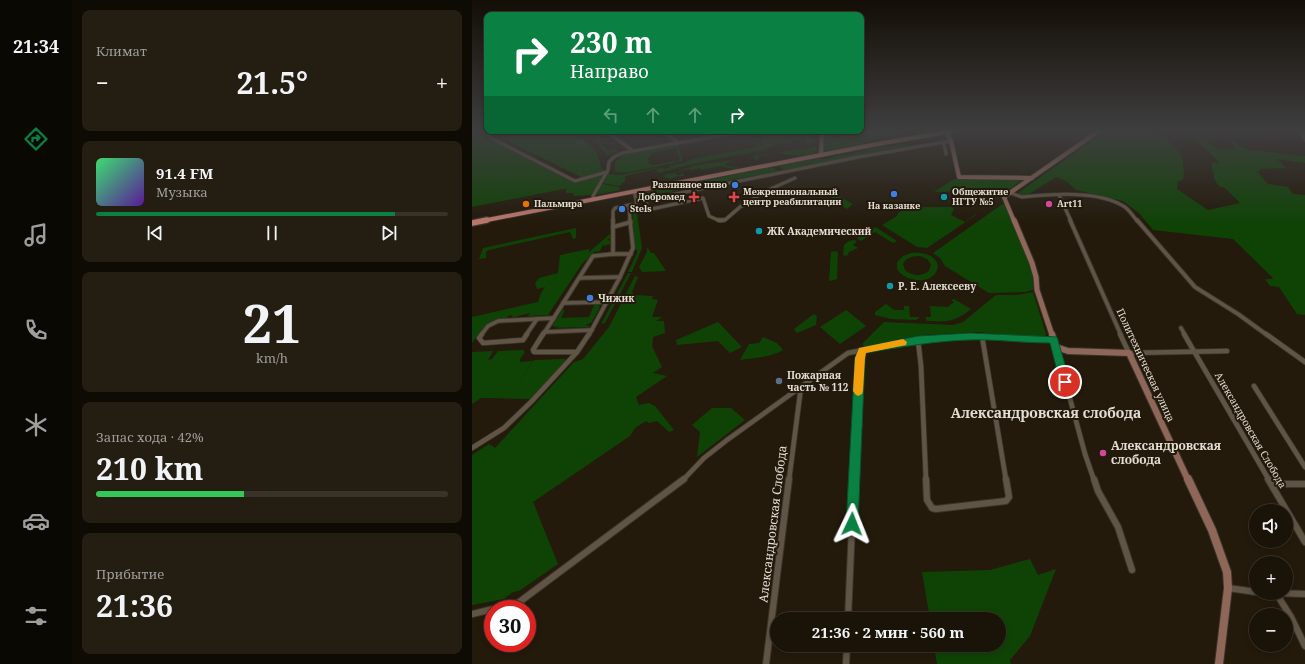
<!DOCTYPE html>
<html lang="ru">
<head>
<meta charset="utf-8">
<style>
	body { margin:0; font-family:"Noto Serif",serif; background:#231d12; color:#f1f3f6; height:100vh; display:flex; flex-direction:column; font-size:15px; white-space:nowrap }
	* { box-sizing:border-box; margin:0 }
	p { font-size:13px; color:#9f9e9c }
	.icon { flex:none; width:22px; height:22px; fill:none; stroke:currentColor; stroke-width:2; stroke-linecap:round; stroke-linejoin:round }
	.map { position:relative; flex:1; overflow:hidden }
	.details { display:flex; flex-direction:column; gap:10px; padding:10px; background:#0e0b04; width:400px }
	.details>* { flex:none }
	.guide { position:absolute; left:12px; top:12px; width:380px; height:122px; border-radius:8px; box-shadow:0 2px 6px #0003,0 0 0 1px #383329; background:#0b8043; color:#fff; overflow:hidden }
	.buttons { position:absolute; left:777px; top:504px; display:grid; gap:8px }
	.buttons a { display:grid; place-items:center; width:44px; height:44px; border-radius:50%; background:#1a1408; box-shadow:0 2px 6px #0003,0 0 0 1px #383329; font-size:20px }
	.speed { position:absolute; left:12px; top:600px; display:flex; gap:8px; font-size:20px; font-weight:700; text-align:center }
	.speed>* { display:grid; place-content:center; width:52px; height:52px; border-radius:50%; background:#1a1408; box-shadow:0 2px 6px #0003,0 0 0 1px #383329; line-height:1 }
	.speed .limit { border:6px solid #d22; background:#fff; color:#111 }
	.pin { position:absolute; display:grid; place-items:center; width:34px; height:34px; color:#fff; margin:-17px; border:2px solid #fff; border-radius:50%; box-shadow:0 1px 4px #0007 }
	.me { position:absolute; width:44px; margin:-22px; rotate:2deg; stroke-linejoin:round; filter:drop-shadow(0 0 3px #0008) }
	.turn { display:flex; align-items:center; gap:14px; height:84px; padding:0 20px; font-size:18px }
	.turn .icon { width:52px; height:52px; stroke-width:2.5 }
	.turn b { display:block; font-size:28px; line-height:34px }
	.lanes { display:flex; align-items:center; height:38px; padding:0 20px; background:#0003; justify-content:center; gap:20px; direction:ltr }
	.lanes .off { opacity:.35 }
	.big { font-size:30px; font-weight:700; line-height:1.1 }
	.details .card { flex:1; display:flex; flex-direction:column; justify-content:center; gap:6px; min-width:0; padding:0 14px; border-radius:8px; background:#231d12 }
	.details .dial { align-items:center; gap:0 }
	.dial b { font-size:52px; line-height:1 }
	.song { display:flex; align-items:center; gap:12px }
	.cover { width:48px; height:48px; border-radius:6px; background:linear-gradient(135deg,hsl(140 70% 55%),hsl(270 70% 35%)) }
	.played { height:4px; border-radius:2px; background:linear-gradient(90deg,#0b8043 85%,#383329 85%) }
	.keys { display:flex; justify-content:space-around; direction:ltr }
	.heat { display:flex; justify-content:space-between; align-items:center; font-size:22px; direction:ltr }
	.charge { height:6px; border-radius:3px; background:linear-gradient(90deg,#34c759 42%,#383329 0) }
	.trip { position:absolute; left:298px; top:612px; width:236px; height:40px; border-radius:20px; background:#1a1408; box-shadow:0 2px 6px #0003,0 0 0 1px #383329; font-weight:700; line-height:40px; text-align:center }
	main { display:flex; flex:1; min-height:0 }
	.menu { display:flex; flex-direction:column; width:72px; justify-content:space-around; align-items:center; background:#0a0803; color:#9f9e9c }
	.menu .icon { width:28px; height:28px }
	.menu .selected { color:#0b8043 }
	.menu b { font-size:18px; color:#f1f3f6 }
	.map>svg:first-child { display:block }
	.green { fill:#0f4306; fill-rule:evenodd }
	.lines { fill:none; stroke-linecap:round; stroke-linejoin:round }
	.street-far3-casing { stroke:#3b342e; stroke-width:4.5 }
	.street-far2-casing { stroke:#3b342e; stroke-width:5.5 }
	.street-far1-casing { stroke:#3b342e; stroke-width:6 }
	.street-casing { stroke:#3b342e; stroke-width:8 }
	.secondary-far3-casing { stroke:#3b342e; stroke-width:5.5 }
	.secondary-far2-casing { stroke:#3b342e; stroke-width:7 }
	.secondary-far1-casing { stroke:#3b342e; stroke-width:8 }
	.secondary-casing { stroke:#3b342e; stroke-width:10 }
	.primary-far1-casing { stroke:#3b342e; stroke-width:5.5 }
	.primary-casing { stroke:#3b342e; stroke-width:8 }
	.street-far3 { stroke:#605545; stroke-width:3 }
	.street-far2 { stroke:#605545; stroke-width:3.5 }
	.street-far1 { stroke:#605545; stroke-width:4.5 }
	.street { stroke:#605545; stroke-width:6 }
	.secondary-far3 { stroke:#8e6759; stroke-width:4 }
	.secondary-far2 { stroke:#8e6759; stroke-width:5 }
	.secondary-far1 { stroke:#8e6759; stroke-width:6 }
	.secondary { stroke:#8e6759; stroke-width:8 }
	.primary-far1 { stroke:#bb786d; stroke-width:4 }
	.primary { stroke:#bb786d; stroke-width:5.5 }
	.route { fill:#0b8043; stroke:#07532c }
	.slow { fill:#f59e0b }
	.shop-dot { fill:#3f7fe0; stroke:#231a0b; stroke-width:1.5 }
	.health-dot { fill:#e0444e; stroke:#231a0b; stroke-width:1.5 }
	.culture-dot { fill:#0f9aa8; stroke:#231a0b; stroke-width:1.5 }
	.food-dot { fill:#e8710a; stroke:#231a0b; stroke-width:1.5 }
	.hotel-dot { fill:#d1479c; stroke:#231a0b; stroke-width:1.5 }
	.service-dot { fill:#5c6f8a; stroke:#231a0b; stroke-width:1.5 }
	.labels { text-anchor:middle; stroke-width:4; stroke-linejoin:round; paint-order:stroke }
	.far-poi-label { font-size:9px; font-weight:bold; fill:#e2dcd3; stroke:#231a0b; text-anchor:start }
	.poi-label { font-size:10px; font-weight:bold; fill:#e2dcd3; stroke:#231a0b; text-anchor:start }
	.street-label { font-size:10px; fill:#e2dcd3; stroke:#231a0b }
	.near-poi-label { font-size:12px; font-weight:bold; fill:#e2dcd3; stroke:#231a0b; text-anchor:start }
	.near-street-label { font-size:12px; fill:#e2dcd3; stroke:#231a0b }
	.district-label { font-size:14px; font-weight:bold; fill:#e2dcd3; stroke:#231a0b }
</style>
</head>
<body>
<main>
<nav class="menu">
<b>21:34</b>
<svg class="icon selected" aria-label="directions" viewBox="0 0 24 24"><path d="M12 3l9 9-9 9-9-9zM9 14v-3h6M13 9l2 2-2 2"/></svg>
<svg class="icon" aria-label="music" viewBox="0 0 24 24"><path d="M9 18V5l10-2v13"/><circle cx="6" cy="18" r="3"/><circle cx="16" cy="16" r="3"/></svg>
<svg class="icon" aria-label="phone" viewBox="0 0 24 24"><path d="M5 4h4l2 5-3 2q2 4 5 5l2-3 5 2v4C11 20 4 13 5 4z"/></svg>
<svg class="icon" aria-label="climate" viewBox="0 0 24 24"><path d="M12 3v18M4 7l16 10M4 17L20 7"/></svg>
<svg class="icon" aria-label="car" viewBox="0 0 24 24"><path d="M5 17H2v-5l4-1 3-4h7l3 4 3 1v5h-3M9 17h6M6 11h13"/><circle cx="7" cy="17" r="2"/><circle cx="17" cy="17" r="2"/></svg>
<svg class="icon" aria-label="filters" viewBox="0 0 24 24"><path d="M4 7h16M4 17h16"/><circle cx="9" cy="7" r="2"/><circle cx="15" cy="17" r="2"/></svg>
</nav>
<section class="details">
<div class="card"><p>Климат</p>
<div class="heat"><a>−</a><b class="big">21.5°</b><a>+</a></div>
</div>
<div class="card">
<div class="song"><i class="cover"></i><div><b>91.4 FM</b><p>Музыка</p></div></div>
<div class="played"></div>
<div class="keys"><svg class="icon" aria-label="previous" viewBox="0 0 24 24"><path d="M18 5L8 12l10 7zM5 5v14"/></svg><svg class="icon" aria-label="pause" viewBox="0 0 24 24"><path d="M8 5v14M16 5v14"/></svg><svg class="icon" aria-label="next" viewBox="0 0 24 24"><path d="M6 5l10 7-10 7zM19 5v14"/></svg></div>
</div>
<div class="card dial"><b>21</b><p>km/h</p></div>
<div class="card"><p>Запас хода · 42%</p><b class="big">210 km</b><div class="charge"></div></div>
<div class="card"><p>Прибытие</p><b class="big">21:36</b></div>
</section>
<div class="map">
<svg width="833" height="664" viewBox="0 0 833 664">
	<rect width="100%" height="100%" fill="#231a0b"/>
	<g class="green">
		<polygon points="0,131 23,141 102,183 130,175 131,176 119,195 102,196 101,193 94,193 94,189 97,188 0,207"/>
		<polygon points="16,131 102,131 124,151 130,169 134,170 111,178"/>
		<polygon points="115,131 128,131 133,138 125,142 138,151 143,149 146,151 135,155"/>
		<polygon points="354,131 356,131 356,135 394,143 354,151 351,148"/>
		<polygon points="357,131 439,131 422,137 395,142 364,136 370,134 357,135"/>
		<polygon points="678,131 690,135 710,155 712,172 711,180 706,181 705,189 736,210 768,203 753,188 747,186 743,181 739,163 748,163 720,136 734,141 746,149 760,150 763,146 757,140 764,142 767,146 777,150 833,156 833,163 805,159 814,168 787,169 789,171 785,171 796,184 816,187 821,194 833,195 833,315 825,314 807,287 798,286 793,279 801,279 800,277 761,239 681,230 667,213 651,201 604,190 594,181 584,177 554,196 546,193 632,132"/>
		<path d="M289,133L314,135L334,133L338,136V138H343V142L334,143L335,141L334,139C320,140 303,143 291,150L220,164L186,173L184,169L190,168L192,169L197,168V166L212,163L220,159L280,148L286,146L287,143L286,140L279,138L281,136L287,137L288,145L290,147L291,142L288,134Z"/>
		<polygon points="434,144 441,147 355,166 353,165 340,166 343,168 354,166 332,170 329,168 312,170 306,166 343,159 331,167 345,159 355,159 367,155 373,155 407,147"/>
		<polygon points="204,145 207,148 211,161 206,162 208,160 204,148 181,153 176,158 177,164 182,165 203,161 203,163 157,172 143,172 143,162 151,155"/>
		<path d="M343,145L345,149C337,162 315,152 303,153C297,154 291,156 285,157L287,158V160H283L281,156L338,148L343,146Z"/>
		<path d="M263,160L253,164L255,166L268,168L262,169L248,166L229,170L228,168L218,170L219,168L203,173L206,175L212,173V176H206L199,179L192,177L194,174C203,174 211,169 221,166C235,163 249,162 263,160Z"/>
		<polygon points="300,167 308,172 263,179 248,183 248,181 219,188 219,189 215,190 214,189 200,191 200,193 196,192 174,197 171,198 171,201 169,202 169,198 167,194"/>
		<polygon points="183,168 183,169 153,176 153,181 147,186 131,183 136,174 148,175"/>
		<path d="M540,178L549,181L526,197C516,193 504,196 494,191L462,192L482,179Z"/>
		<polygon points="130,184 147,187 148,190 123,195"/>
		<polygon points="365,195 381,204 375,209 357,199"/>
		<path d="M532,203C544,229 563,261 561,290L553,292L517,293L473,266L468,258L461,253Z"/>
		<polygon points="439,205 443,207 480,207 482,209 479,215 493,222 504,214 504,215 455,248 445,247 410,225 425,216 426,213"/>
		<polygon points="162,206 164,206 170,248 160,272 156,272 165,253 165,250 163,249 160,210"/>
		<polygon points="403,227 405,228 425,241 421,243 403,232 389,241 385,238"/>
		<polygon points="104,228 104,238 101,239 98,232 17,250 14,252 14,258 7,259 11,248"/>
		<path d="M138,234L139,239H135L138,241V244L131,246L132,242L128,251L122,252L110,264L76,315L56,316L58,313L39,318L41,315L36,316L34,319C14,319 11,329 0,343V317L66,302L69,293L73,287L65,289L63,283L67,278L86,273L88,255L117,249V252Z"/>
		<polygon points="382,240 385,241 381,245 386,248 377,252 375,256 371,255 372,245 377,241"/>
		<polygon points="175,247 179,253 182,253 194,271 170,272 167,267 175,252"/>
		<polygon points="364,251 366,253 365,279 358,281 357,280 359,252"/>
		<path d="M439,253C450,252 462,254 466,265C465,286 433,283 425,269V262L431,256ZM448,256L455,259L459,264L457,271C449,277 440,276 433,270L431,264C434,257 441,256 448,256Z"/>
		<polygon points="156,273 159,273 133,323 129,324"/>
		<polygon points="163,276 166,277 160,292 162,295 181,296 180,299 186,300 180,317 190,317 184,321 192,321 193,333 181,337 180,346 190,367 181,373 195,376 164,397 167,405 177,403 183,406 202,430 197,432 185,421 177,423 174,421 163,428 158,436 61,502 86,564 47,591 41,592 32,599 0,605 0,455 17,444 23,448 102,362 111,359 137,327"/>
		<polygon points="561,292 574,334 573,336 545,336 506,332 450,335 428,339 398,347 393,347 390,344 412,322 481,325 491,322 524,295 545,295"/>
		<path d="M482,299L499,309C483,322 475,322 455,321L453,317H459L458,306L476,307L482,302L479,300Z"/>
		<polygon points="414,304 422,310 432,310 432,306 437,306 438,317 447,317 447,318 444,320 419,319 403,315 403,312"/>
		<polygon points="122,305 127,305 128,307 119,323 113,325 118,326 117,327 79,328 88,327 80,326 92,308 92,312 89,318 117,317"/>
		<polygon points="374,310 394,326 368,344 348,327"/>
		<polygon points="342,314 345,316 344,325 325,333 322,329"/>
		<polygon points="246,322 270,347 258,353 246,341 205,345 204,340"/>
		<path d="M291,337L305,343L311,350C298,358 284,357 268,360L277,344L287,343Z"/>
		<polygon points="51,350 53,352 48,359 48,362 61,361 41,392 62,360 93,359 93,362 58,399 9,398 0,404 0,352 21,351 16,360 20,359 26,351"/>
		<polygon points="240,408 259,408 273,420 225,457 228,432 220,425"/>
		<polygon points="558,559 566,575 584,569 558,636 538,660 539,664 465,664 462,645 527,645 527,619 458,619 450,572 518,570"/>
	</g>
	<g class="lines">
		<defs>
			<g id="street-far3">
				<polyline points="11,131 21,139 103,181 135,172"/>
				<polyline points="134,131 161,151"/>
				<polyline points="191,131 204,141 204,144"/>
				<polyline points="829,131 833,140"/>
				<polyline points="469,142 472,144 474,154"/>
				<polyline points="323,178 294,191 268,207 253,220 248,221 237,216 231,198 175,210 174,200 386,157 479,141"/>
				<path d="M539,193L550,197C580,194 627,190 653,207C658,211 662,217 665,221"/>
				<polyline points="587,195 599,221"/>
				<polyline points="121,199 121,196 136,170 137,162 142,157 150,153 274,131"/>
				<polyline points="141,221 141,211 143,208 157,205"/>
				<polyline points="158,221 157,205 165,204 162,191"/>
			</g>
			<g id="street-far2">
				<polyline points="141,220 141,254 159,254"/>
				<polyline points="246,220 252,220"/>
				<polyline points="598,220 649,335"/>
				<polyline points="665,220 723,287 766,314 795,335"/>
				<polyline points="141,227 159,222"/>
				<polyline points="107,278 121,256 141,254"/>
				<polyline points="91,303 135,302"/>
				<polyline points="709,328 713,335"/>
				<polyline points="72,332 120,330"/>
				<polyline points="9,335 16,326 26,321 82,318"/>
				<polyline points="54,335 65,319"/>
				<polyline points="71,335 107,278 148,277"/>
				<polyline points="117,335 148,277 161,248 158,220"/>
			</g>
			<g id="street-far1">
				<polyline points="10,334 7,338 11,343 51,340 55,334"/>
				<polyline points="71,334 61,350 62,352 105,352"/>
				<polyline points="648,334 657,353 755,351"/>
				<polyline points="712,334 797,480"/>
				<polyline points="794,334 833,362"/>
				<polyline points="510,336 534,480"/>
				<polyline points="446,340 449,366 454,480"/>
				<polyline points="584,347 613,454 622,480"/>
				<polyline points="782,386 833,467"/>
				<polyline points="0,448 32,428 59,402 105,352 117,334"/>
				<polyline points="211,480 232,458 255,440 376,353 436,341 499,336 557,340 581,339"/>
				<polyline points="317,480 329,387"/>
				<polyline points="382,480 388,358 391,350"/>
			</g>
			<g id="street">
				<polyline points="454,479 455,500 460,508 464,509 534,501 537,497 534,479"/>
				<polyline points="622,479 626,491 646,527 660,570"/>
				<polyline points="796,479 833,542"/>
				<polyline points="800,484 833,484"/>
				<polyline points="756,588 784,592"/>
				<polyline points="803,593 833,594"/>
				<polyline points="804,593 819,617 833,646"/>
				<polyline points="0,614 46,603 212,479"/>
				<polyline points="376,619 382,479"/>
				<polyline points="294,664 317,479"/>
				<polyline points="374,664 375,645"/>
			</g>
			<g id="secondary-far3">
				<polyline points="474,131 479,141 487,177 560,178"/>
				<polyline points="349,155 350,131"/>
				<polyline points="542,221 532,197 627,131"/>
			</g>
			<polyline id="secondary-far2" points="542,220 560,263 564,277 565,290 580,335"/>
			<polyline id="secondary-far1" points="580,334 584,347 596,351 657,353 716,480"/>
			<polyline id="secondary" points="716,479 740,530 755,572 756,588 747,664"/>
			<polyline id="primary-far1" points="10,221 400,145 480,131"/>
			<polyline id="primary" points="0,223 15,220"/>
		</defs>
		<use href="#street-far3" class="street-far3-casing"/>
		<use href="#street-far2" class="street-far2-casing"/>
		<use href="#street-far1" class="street-far1-casing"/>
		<use href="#street" class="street-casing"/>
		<use href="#secondary-far3" class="secondary-far3-casing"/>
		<use href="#secondary-far2" class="secondary-far2-casing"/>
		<use href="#secondary-far1" class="secondary-far1-casing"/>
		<use href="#secondary" class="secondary-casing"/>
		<use href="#primary-far1" class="primary-far1-casing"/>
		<use href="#primary" class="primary-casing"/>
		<use href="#street-far3" class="street-far3"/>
		<use href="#street-far2" class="street-far2"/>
		<use href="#street-far1" class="street-far1"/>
		<use href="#street" class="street"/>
		<use href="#secondary-far3" class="secondary-far3"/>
		<use href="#secondary-far2" class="secondary-far2"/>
		<use href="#secondary-far1" class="secondary-far1"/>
		<use href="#secondary" class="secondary"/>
		<use href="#primary-far1" class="primary-far1"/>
		<use href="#primary" class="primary"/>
	</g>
	<linearGradient id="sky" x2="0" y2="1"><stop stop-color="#130e06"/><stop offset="0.58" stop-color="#3f3e3f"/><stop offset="1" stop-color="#3f3e3f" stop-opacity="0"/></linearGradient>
	<rect width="833" height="224" fill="url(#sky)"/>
	<path class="route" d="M499,333L585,337L598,382L597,385L593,386L589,385L588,382L578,343C551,343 524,339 498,340C463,341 429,347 394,353L393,358L386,524L384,528L380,530L376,528L374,524L383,358L387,348L446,336Z"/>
	<polygon class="slow" points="431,339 435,342 434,345 394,353 393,358 391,391 390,394 386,396 383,394 381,391 383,358 387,348"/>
	<g class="shop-dot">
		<circle cx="263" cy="185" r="4"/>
		<circle cx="422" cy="194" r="4"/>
		<circle cx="150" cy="209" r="4"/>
		<circle cx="118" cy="298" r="4"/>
	</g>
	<g class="health-dot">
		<path d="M220 191h4v4h4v4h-4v4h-4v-4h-4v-4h4z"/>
		<path d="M260 191h4v4h4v4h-4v4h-4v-4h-4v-4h4z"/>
	</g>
	<g class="culture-dot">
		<circle cx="472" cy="197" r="4"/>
		<circle cx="287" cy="231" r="4"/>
		<circle cx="418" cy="286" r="4"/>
	</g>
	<circle class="food-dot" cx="54" cy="204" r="4"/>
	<g class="hotel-dot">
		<circle cx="577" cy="204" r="4"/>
		<circle cx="631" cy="453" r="4"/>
	</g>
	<circle class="service-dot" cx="307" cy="381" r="4"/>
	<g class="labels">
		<g class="far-poi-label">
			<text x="255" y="188" text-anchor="end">Разливное пиво</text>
			<text x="271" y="195">Межрешиональный<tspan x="271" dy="10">центр реабилитации</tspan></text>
			<text x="480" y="195">Общежитие<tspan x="480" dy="10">НГТУ №5</tspan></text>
			<text x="213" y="200" text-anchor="end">Добромед</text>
			<text x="62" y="207">Пальмира</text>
			<text x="585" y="207">Art11</text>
			<text x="422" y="209" text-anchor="middle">На казанке</text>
			<text x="158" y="212">Stels</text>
		</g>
		<g class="poi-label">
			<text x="295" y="235">ЖК Академический</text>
			<text x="426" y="290">Р. Е. Алексееву</text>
			<text x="126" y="302">Чижик</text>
			<text x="315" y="379">Пожарная<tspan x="315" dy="12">часть № 112</tspan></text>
		</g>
		<g class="street-label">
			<text transform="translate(674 365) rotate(65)" y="4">Политехническая улица</text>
			<text transform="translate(779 430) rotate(60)" y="4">Александровская Слобода</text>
		</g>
		<g class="near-poi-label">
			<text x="639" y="450">Александровская<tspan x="639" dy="14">слобода</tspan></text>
		</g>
		<g class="near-street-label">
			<text transform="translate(301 524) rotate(-83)" y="4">Александровская Слобода</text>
		</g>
		<g class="district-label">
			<text x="574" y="418">Александровская слобода</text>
		</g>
	</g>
</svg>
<div class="buttons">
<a><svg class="icon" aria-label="sound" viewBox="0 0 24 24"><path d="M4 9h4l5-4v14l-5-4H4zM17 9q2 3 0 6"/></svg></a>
<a>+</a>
<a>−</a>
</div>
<div class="speed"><div class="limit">30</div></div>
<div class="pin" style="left:593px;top:382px;background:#d93025"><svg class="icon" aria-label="arrive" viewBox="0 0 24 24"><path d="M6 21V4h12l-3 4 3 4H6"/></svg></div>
<svg class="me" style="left:380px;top:524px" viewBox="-20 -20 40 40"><path d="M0-17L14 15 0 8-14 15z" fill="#0b8043" stroke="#fff" stroke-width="4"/></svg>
<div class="trip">21:36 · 2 мин · 560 m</div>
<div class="guide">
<div class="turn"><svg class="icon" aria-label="right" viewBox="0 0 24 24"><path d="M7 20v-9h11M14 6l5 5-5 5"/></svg><div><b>230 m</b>Направо</div></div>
<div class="lanes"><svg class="icon off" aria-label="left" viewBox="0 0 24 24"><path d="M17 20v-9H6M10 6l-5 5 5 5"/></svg><svg class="icon off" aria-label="ahead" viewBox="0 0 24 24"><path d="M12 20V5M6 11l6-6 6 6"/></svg><svg class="icon off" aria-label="ahead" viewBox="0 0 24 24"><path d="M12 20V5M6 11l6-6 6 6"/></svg><svg class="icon" aria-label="right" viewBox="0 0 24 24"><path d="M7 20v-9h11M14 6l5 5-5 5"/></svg></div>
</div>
</div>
</main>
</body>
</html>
